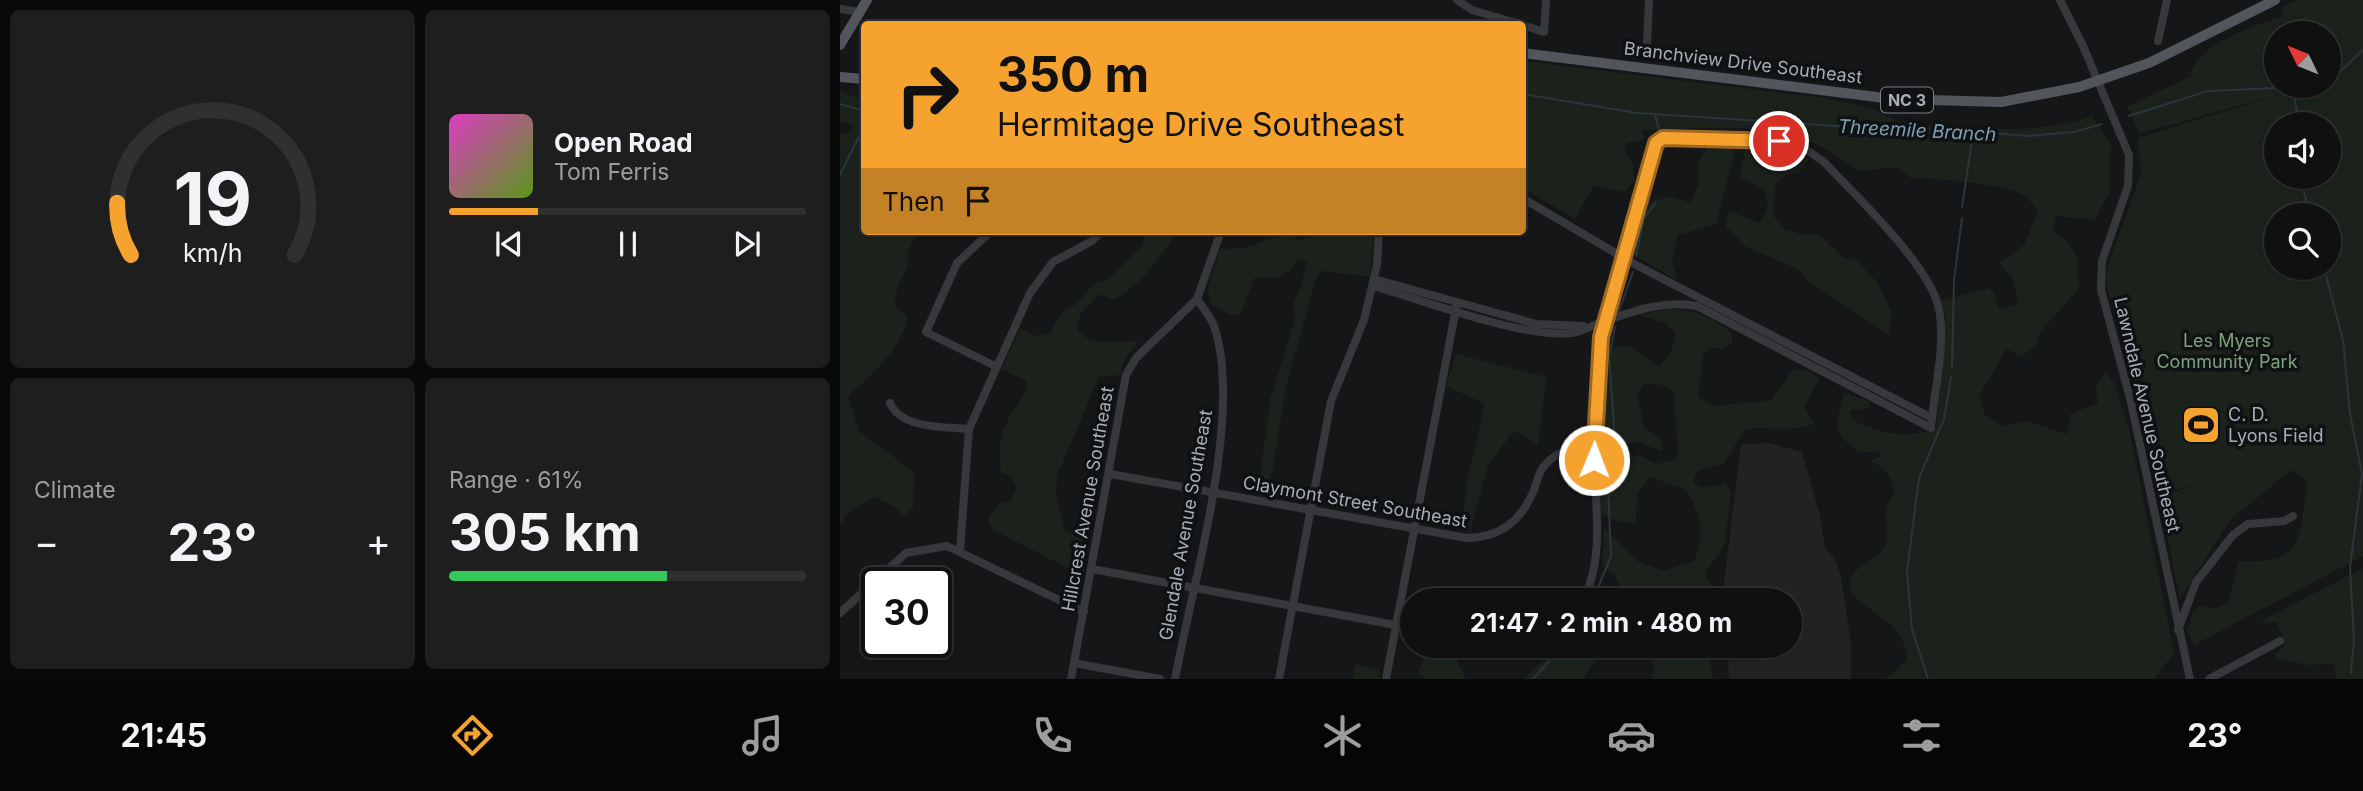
<!DOCTYPE html>
<html lang="en">
<head>
<meta charset="utf-8">
<style>
	body { margin:0; font-family:Inter,sans-serif; background:#1e1e1f; color:#f1f3f6; height:100vh; display:flex; flex-direction:column; font-size:26px; white-space:nowrap }
	* { box-sizing:border-box; margin:0 }
	p { font-size:23px; color:#9c9d9f }
	.icon { flex:none; width:38px; height:38px; fill:none; stroke:currentColor; stroke-width:2; stroke-linecap:round; stroke-linejoin:round }
	.map { position:relative; flex:1; overflow:hidden }
	.drawer { display:flex; flex-direction:column; gap:10px; padding:10px; background:#090909; width:840px }
	.drawer>* { flex:none }
	.top-card { position:absolute; left:21px; top:21px; width:665px; height:214px; border-radius:7px; box-shadow:0 2px 5px #0004,0 0 0 2px #303031; background:#f6a22f; color:#111; overflow:hidden }
	.needle { width:46px; rotate:313deg }
	.tools { position:absolute; left:1424px; top:21px; display:grid; gap:14px }
	.tools a { display:grid; place-items:center; width:77px; height:77px; border-radius:50%; background:#101011; box-shadow:0 2px 5px #0004,0 0 0 2px #303031; font-size:35px }
	.speed { position:absolute; left:21px; top:567px; display:flex; gap:14px; font-size:35px; font-weight:700; text-align:center }
	.speed>* { display:grid; place-content:center; width:91px; height:91px; border-radius:50%; background:#101011; box-shadow:0 2px 5px #0004,0 0 0 2px #303031; line-height:1 }
	.speed .limit { border:4px solid #111; border-radius:10px; background:#fff; color:#111 }
	.pin { position:absolute; display:grid; place-items:center; width:60px; height:60px; color:#fff; margin:-30px; border:4px solid #fff; border-radius:50%; box-shadow:0 2px 7px #0007 }
	.me { position:absolute; width:77px; margin:-38px; rotate:1deg; stroke-linejoin:round; filter:drop-shadow(0 0 5px #0008) }
	.turn { display:flex; align-items:center; gap:24px; height:147px; padding:0 21px; font-size:32px }
	.turn .icon { width:91px; height:91px; stroke-width:2.5 }
	.turn b { display:block; font-size:49px; line-height:60px }
	.then { display:flex; align-items:center; height:66px; padding:0 21px; background:#0003; gap:14px; font-size:26px }
	.big { font-size:52px; font-weight:700; line-height:1.1 }
	.drawer .card { flex:1; display:flex; flex-direction:column; justify-content:center; gap:10px; min-width:0; padding:0 24px; border-radius:10px; background:#1e1e1f }
	.drawer .dial { align-items:center; gap:0 }
	.dial svg { height:182px; overflow:visible; fill:none; stroke:#303031; stroke-width:7; stroke-linecap:round; text-anchor:middle }
	.dial text { fill:#f1f3f6; stroke:none }
	.song { display:flex; align-items:center; gap:21px }
	.cover { width:84px; height:84px; border-radius:10px; background:linear-gradient(135deg,hsl(310 70% 55%),hsl(90 70% 35%)) }
	.played { height:7px; border-radius:4px; background:linear-gradient(90deg,#f6a22f 25%,#303031 25%) }
	.keys { display:flex; justify-content:space-around; direction:ltr }
	.heat { display:flex; justify-content:space-between; align-items:center; font-size:38px; direction:ltr }
	.charge { height:10px; border-radius:5px; background:linear-gradient(90deg,#34c759 61%,#303031 0) }
	.drawer .tiles { flex:1; display:grid; gap:10px; grid-template-columns:repeat(2,1fr) }
	.trip { position:absolute; left:560px; top:588px; width:402px; height:70px; border-radius:35px; background:#101011; box-shadow:0 2px 5px #0004,0 0 0 2px #303031; font-weight:700; line-height:70px; text-align:center }
	.tabs { display:flex; height:112px; justify-content:space-around; align-items:center; background:#060607; color:#9c9d9f }
	.tabs .icon { width:49px; height:49px }
	.tabs .current { color:#f6a22f }
	.tabs b { font-size:32px; color:#f1f3f6 }
	main { display:flex; flex:1; min-height:0 }
	.map>svg:first-child { display:block }
	.built { fill:#212224 }
	.green { fill:#1b221c; fill-rule:evenodd }
	.lines { fill:none; stroke-linecap:round; stroke-linejoin:round }
	.stream { stroke:#2b363c; stroke-width:2 }
	.minor { stroke:#36383c; stroke-width:8 }
	.major { stroke:#52555c; stroke-width:10 }
	.route-casing { stroke:#a0691f; stroke-width:18 }
	.route { stroke:#f6a22f; stroke-width:12 }
	.labels { text-anchor:middle; stroke-width:7; stroke-linejoin:round; paint-order:stroke }
	.shield { fill:#101112; stroke:#7a7f86; stroke-width:2 }
	.shield-label { font-size:16px; font-weight:bold; fill:#a7aeb8 }
	.street-label { font-size:18px; fill:#a7aeb8; stroke:#101112 }
	.park-label { font-size:18px; fill:#7ea37e; stroke:#101112 }
	.poi-label { font-size:18px; fill:#a7aeb8; stroke:#101112; text-anchor:start }
	.water-label { font-size:19px; font-style:italic; fill:#7d9fb4; stroke:#101112 }
</style>
</head>
<body>
<main>
<section class="drawer">
<div class="tiles">
<div class="card dial"><svg viewBox="0 0 100 80">
<path d="M14 69A42 42 0 1 1 86 69"/>
<path d="M14 69A42 42 0 0 1 8 46" stroke="#f6a22f"/>
<text x="50" y="56" font-size="32" font-weight="700">19</text>
<text x="50" y="72" font-size="11">km/h</text>
</svg></div>
<div class="card">
<div class="song"><i class="cover"></i><div><b>Open Road</b><p>Tom Ferris</p></div></div>
<div class="played"></div>
<div class="keys"><svg class="icon" aria-label="previous" viewBox="0 0 24 24"><path d="M18 5L8 12l10 7zM5 5v14"/></svg><svg class="icon" aria-label="pause" viewBox="0 0 24 24"><path d="M8 5v14M16 5v14"/></svg><svg class="icon" aria-label="next" viewBox="0 0 24 24"><path d="M6 5l10 7-10 7zM19 5v14"/></svg></div>
</div>
<div class="card"><p>Climate</p>
<div class="heat"><a>−</a><b class="big">23°</b><a>+</a></div>
</div>
<div class="card"><p>Range · 61%</p><b class="big">305 km</b><div class="charge"></div></div>
</div>
</section>
<div class="map">
<svg width="1523" height="679" viewBox="0 0 1523 679">
	<rect width="100%" height="100%" fill="#151617"/>
	<polygon class="built" points="929,443 962,452 980,515 985,547 995,559 1001,577 1011,642 1011,679 889,679 887,646 950,646 950,600 882,600 901,444"/>
	<g class="green">
		<path d="M1457,0H1523V556L1354,645L1347,632L1353,612L1360,606L1373,609L1388,603L1399,561C1466,566 1459,535 1467,482L1452,470L1390,520L1340,599L1319,498L1359,483L1317,495L1296,395L1266,282L1267,267L1301,175L1298,138L1448,92L1300,133L1287,107L1351,76C1353,46 1415,25 1441,17L1442,7ZM1437,33H1489V86H1437ZM1437,124H1489V177H1437ZM1489,215V268H1437V215Z"/>
		<path d="M683,61L985,98C1001,102 1018,104 1033,109C1043,113 1053,120 1063,122C1112,130 1207,135 1252,116L1271,144L1269,193L1255,220L1216,216L1214,232C1240,249 1238,259 1239,289L1199,333L1198,344L1181,357L1167,349L1139,396L1145,415L1164,426L1187,421L1227,434L1230,414L1258,403L1256,386L1266,372L1275,384L1290,433L1334,652L1315,679H1046L1066,661C1071,619 1006,606 1009,583C1012,566 1035,562 1043,549C1055,531 1037,517 1054,493C1051,476 1046,468 1030,461L1041,457L1038,452H1019C990,432 997,424 1004,393L1029,401V408L1011,410L1010,419C1037,433 1067,439 1096,429L1106,317L1102,301L1149,288L1154,294L1159,309L1178,304L1173,279L1159,263L1184,245L1198,212C1194,207 1189,198 1184,195C1165,184 1095,177 1072,179L1057,167L1019,171C998,155 972,140 946,133C908,124 843,129 803,130L804,140L786,143L785,150L792,162L795,181L784,192L754,186L735,219L683,188Z"/>
		<path d="M0,91L24,100V231H95V235L76,237L67,252L69,264L58,286L54,304L68,318C59,352 33,373 8,396L19,431L74,472L73,508L63,517L55,507L35,497L11,510L0,524V134L11,132L15,126L0,121Z"/>
		<path d="M872,144L896,147L876,224L838,235L832,263L838,281L793,254L808,203L831,196L850,203L860,181C855,166 860,154 872,144Z"/>
		<polygon points="906,144 947,148 969,159 960,172 946,175 935,184 934,217 945,229 960,234 979,235 1004,258 1016,260 1037,282 1052,313 1049,335 971,284 956,268 906,247 886,226 889,211 920,223 928,206 924,189 900,177"/>
		<path d="M308,231H339C320,255 301,287 273,300L259,294L241,313L237,328C249,349 278,340 299,341L284,361L280,375L259,377L217,476L216,496L225,531L251,536L243,576L152,529L148,518L160,504L171,501L177,486L169,475L161,472C155,436 167,418 187,391L186,381L162,369L180,329L197,336L210,334L221,313L236,304L255,283L268,280L303,245V239Z"/>
		<polygon points="452,231 458,241 475,234 476,231 534,231 530,277 482,271 476,279 446,387 432,473 424,494 419,486 430,400 455,320 453,305 460,290 467,261 456,259 453,268 436,278 414,278 401,314 393,316 370,304 368,288 380,249 405,248"/>
		<path d="M829,309C851,309 876,318 892,334V343L883,349L872,348L863,354L858,397L874,406L931,400L954,369L968,371L980,378L964,407L974,423C957,434 928,425 905,430L884,463L858,471L853,482L861,487L885,484L891,492L884,547L866,571L867,579L879,600H786L774,574L762,566L764,527L797,561L823,571L854,561C865,531 861,518 847,490L810,477L797,494L796,522H780L761,514L759,462L798,455L817,464L838,458L834,392L822,385L804,383L798,395L803,426L822,440L823,452L798,442L761,452L765,348L790,346L819,367L831,352L836,333L826,323L798,315Z"/>
		<polygon points="616,354 707,377 698,444 674,431 648,465 630,532 620,531 629,472 645,404 606,386"/>
		<polygon points="1523,568 1523,679 1496,679 1495,664 1467,665 1434,658 1445,643 1437,622 1419,622"/>
		<polygon points="755,587 767,587 773,600 748,600"/>
		<polygon points="588,646 610,646 626,679 584,679 578,673"/>
		<polygon points="718,646 767,646 742,679 684,679"/>
		<polygon points="806,646 880,646 869,653 873,679 811,679 814,670"/>
		<polygon points="515,665 540,669 540,679 513,679"/>
	</g>
	<g class="lines">
		<g class="stream">
			<polyline points="1489,82 1523,50"/>
			<polyline points="1453,88 1459,124"/>
			<polyline points="682,94 797,113 1027,128 1115,130 1188,136 1234,132 1262,124"/>
			<polyline points="0,104 24,111"/>
			<polyline points="815,115 819,130"/>
			<polyline points="1289,116 1368,91 1479,86"/>
			<polyline points="0,175 24,126"/>
			<polyline points="1460,177 1470,215"/>
			<polyline points="1122,207 1133,133"/>
			<polyline points="796,256 804,218 816,202"/>
			<polyline points="1484,268 1503,340 1510,414 1522,474 1510,567 1514,641 1511,673"/>
			<polyline points="779,311 793,272"/>
			<polyline points="1112,367 1114,280 1122,218"/>
			<polyline points="753,600 771,556 768,486 774,427 769,356 775,327"/>
			<polyline points="693,679 723,646"/>
			<polyline points="1088,679 1072,629 1067,572 1079,478 1104,419 1111,377"/>
		</g>
		<g class="minor">
			<polyline points="617,0 632,10 680,24"/>
			<polyline points="1220,0 1243,46 1289,155 1288,186 1262,261 1261,290 1291,402 1350,679"/>
			<polyline points="0,9 20,12"/>
			<polyline points="682,25 704,32 706,0"/>
			<polyline points="1318,41 1327,0"/>
			<polyline points="807,44 809,0"/>
			<polyline points="682,198 796,265 1092,418"/>
			<polyline points="151,231 117,263 86,332 157,367"/>
			<polyline points="534,279 696,324 743,326"/>
			<path d="M533,286C583,300 684,339 732,333C741,332 749,327 757,324C789,313 822,299 857,306L1091,428C1094,390 1106,346 1099,309C1090,265 1015,195 983,161L965,149L939,141L819,140L816,143L765,321L761,337C756,376 753,417 754,456C755,505 765,553 744,600"/>
			<path d="M50,403C61,429 105,427 129,429"/>
			<path d="M270,474L627,538C661,537 681,521 694,490C697,482 698,472 705,465C717,451 736,446 754,441"/>
			<polyline points="120,550 129,429 190,293 213,262 252,241 262,231"/>
			<polyline points="252,569 572,628"/>
			<polyline points="0,613 66,553 107,546 244,612"/>
			<polyline points="1338,630 1356,582 1393,535 1408,524 1444,521 1453,516"/>
			<polyline points="668,646 701,651 713,646"/>
			<polyline points="234,663 320,679"/>
			<polyline points="231,679 286,375 296,358 357,299 381,231"/>
			<path d="M335,679C352,585 404,414 374,326C370,316 363,308 357,299"/>
			<polyline points="439,679 491,401 524,320 537,265 539,231"/>
			<polyline points="546,679 617,303"/>
			<polyline points="1369,679 1440,641"/>
		</g>
		<g class="major">
			<polyline points="0,45 27,0"/>
			<polyline points="682,53 1053,99 1161,102 1239,87 1309,63 1435,0"/>
			<polyline points="0,77 24,79"/>
		</g>
	</g>
	<g class="lines">
		<defs>
			<polyline id="route" points="754,460 761,337 816,143 823,138 939,141"/>
		</defs>
		<use href="#route" class="route-casing"/>
		<use href="#route" class="route"/>
	</g>
	<defs>
		<symbol id="stadium-square" viewBox="-11 -11 22 22"><rect x="-9" y="-9" width="18" height="18" rx="4" fill="#f6a22f" stroke="#101112"/><path d="M0-5a6.5 5 0 1 0 0 10a6.5 5 0 1 0 0-10ZM-3.5-1.8h7v3.6h-7Z" fill="#111"/></symbol>
	</defs>
	<g fill-rule="evenodd">
		<use href="#stadium-square" x="1339" y="403" width="44" height="44"/>
	</g>
	<g class="labels">
		<rect class="shield" x="1041" y="87.5" width="52" height="25" rx="5"/>
		<g class="shield-label">
			<text x="1067" y="106">NC 3</text>
		</g>
		<g class="street-label">
			<text transform="translate(903 63) rotate(7)" y="6">Branchview Drive Southeast</text>
			<text transform="translate(1307 415) rotate(77)" y="6">Lawndale Avenue Southeast</text>
			<text transform="translate(248 499) rotate(-80)" y="6">Hillcrest Avenue Southeast</text>
			<text transform="translate(515 502) rotate(10)" y="6">Claymont Street Southeast</text>
			<text transform="translate(346 525) rotate(-80)" y="6">Glendale Avenue Southeast</text>
		</g>
		<g class="park-label">
			<text x="1387" y="347">Les Myers<tspan x="1387" dy="21">Community Park</tspan></text>
		</g>
		<g class="poi-label">
			<text x="1388" y="421">C. D.<tspan x="1388" dy="21">Lyons Field</tspan></text>
		</g>
		<g class="water-label">
			<text transform="translate(1077 130) rotate(3)" y="7">Threemile Branch</text>
		</g>
	</g>
</svg>
<div class="tools">
<a><svg class="needle" viewBox="-14 -14 28 28"><path d="M0-13l5 13h-10z" fill="#e53935"/><path d="M0 13l5-13h-10z" fill="#9c9d9f"/></svg></a>
<a><svg class="icon" aria-label="sound" viewBox="0 0 24 24"><path d="M4 9h4l5-4v14l-5-4H4zM17 9q2 3 0 6"/></svg></a>
<a><svg class="icon" aria-label="search" viewBox="0 0 24 24"><circle cx="10" cy="10" r="6"/><path d="M15 15l6 6"/></svg></a>
</div>
<div class="speed"><div class="limit">30</div></div>
<div class="pin" style="left:939px;top:141px;background:#d93025"><svg class="icon" aria-label="arrive" viewBox="0 0 24 24"><path d="M6 21V4h12l-3 4 3 4H6"/></svg></div>
<svg class="me" style="left:754px;top:460px" viewBox="-20 -20 40 40"><circle r="17" fill="#f6a22f" stroke="#fff" stroke-width="3"/><path d="M0-11L8 9 0 5-8 9z" fill="#fff"/></svg>
<div class="trip">21:47 · 2 min · 480 m</div>
<div class="top-card">
<div class="turn"><svg class="icon" aria-label="right" viewBox="0 0 24 24"><path d="M7 20v-9h11M14 6l5 5-5 5"/></svg><div><b>350 m</b>Hermitage Drive Southeast</div></div>
<div class="then">Then<svg class="icon" aria-label="arrive" viewBox="0 0 24 24"><path d="M6 21V4h12l-3 4 3 4H6"/></svg></div>
</div>
</div>
</main>
<nav class="tabs">
<b>21:45</b>
<svg class="icon current" aria-label="directions" viewBox="0 0 24 24"><path d="M12 3l9 9-9 9-9-9zM9 14v-3h6M13 9l2 2-2 2"/></svg>
<svg class="icon" aria-label="music" viewBox="0 0 24 24"><path d="M9 18V5l10-2v13"/><circle cx="6" cy="18" r="3"/><circle cx="16" cy="16" r="3"/></svg>
<svg class="icon" aria-label="phone" viewBox="0 0 24 24"><path d="M5 4h4l2 5-3 2q2 4 5 5l2-3 5 2v4C11 20 4 13 5 4z"/></svg>
<svg class="icon" aria-label="climate" viewBox="0 0 24 24"><path d="M12 3v18M4 7l16 10M4 17L20 7"/></svg>
<svg class="icon" aria-label="car" viewBox="0 0 24 24"><path d="M5 17H2v-5l4-1 3-4h7l3 4 3 1v5h-3M9 17h6M6 11h13"/><circle cx="7" cy="17" r="2"/><circle cx="17" cy="17" r="2"/></svg>
<svg class="icon" aria-label="filters" viewBox="0 0 24 24"><path d="M4 7h16M4 17h16"/><circle cx="9" cy="7" r="2"/><circle cx="15" cy="17" r="2"/></svg>
<b>23°</b>
</nav>
</body>
</html>
